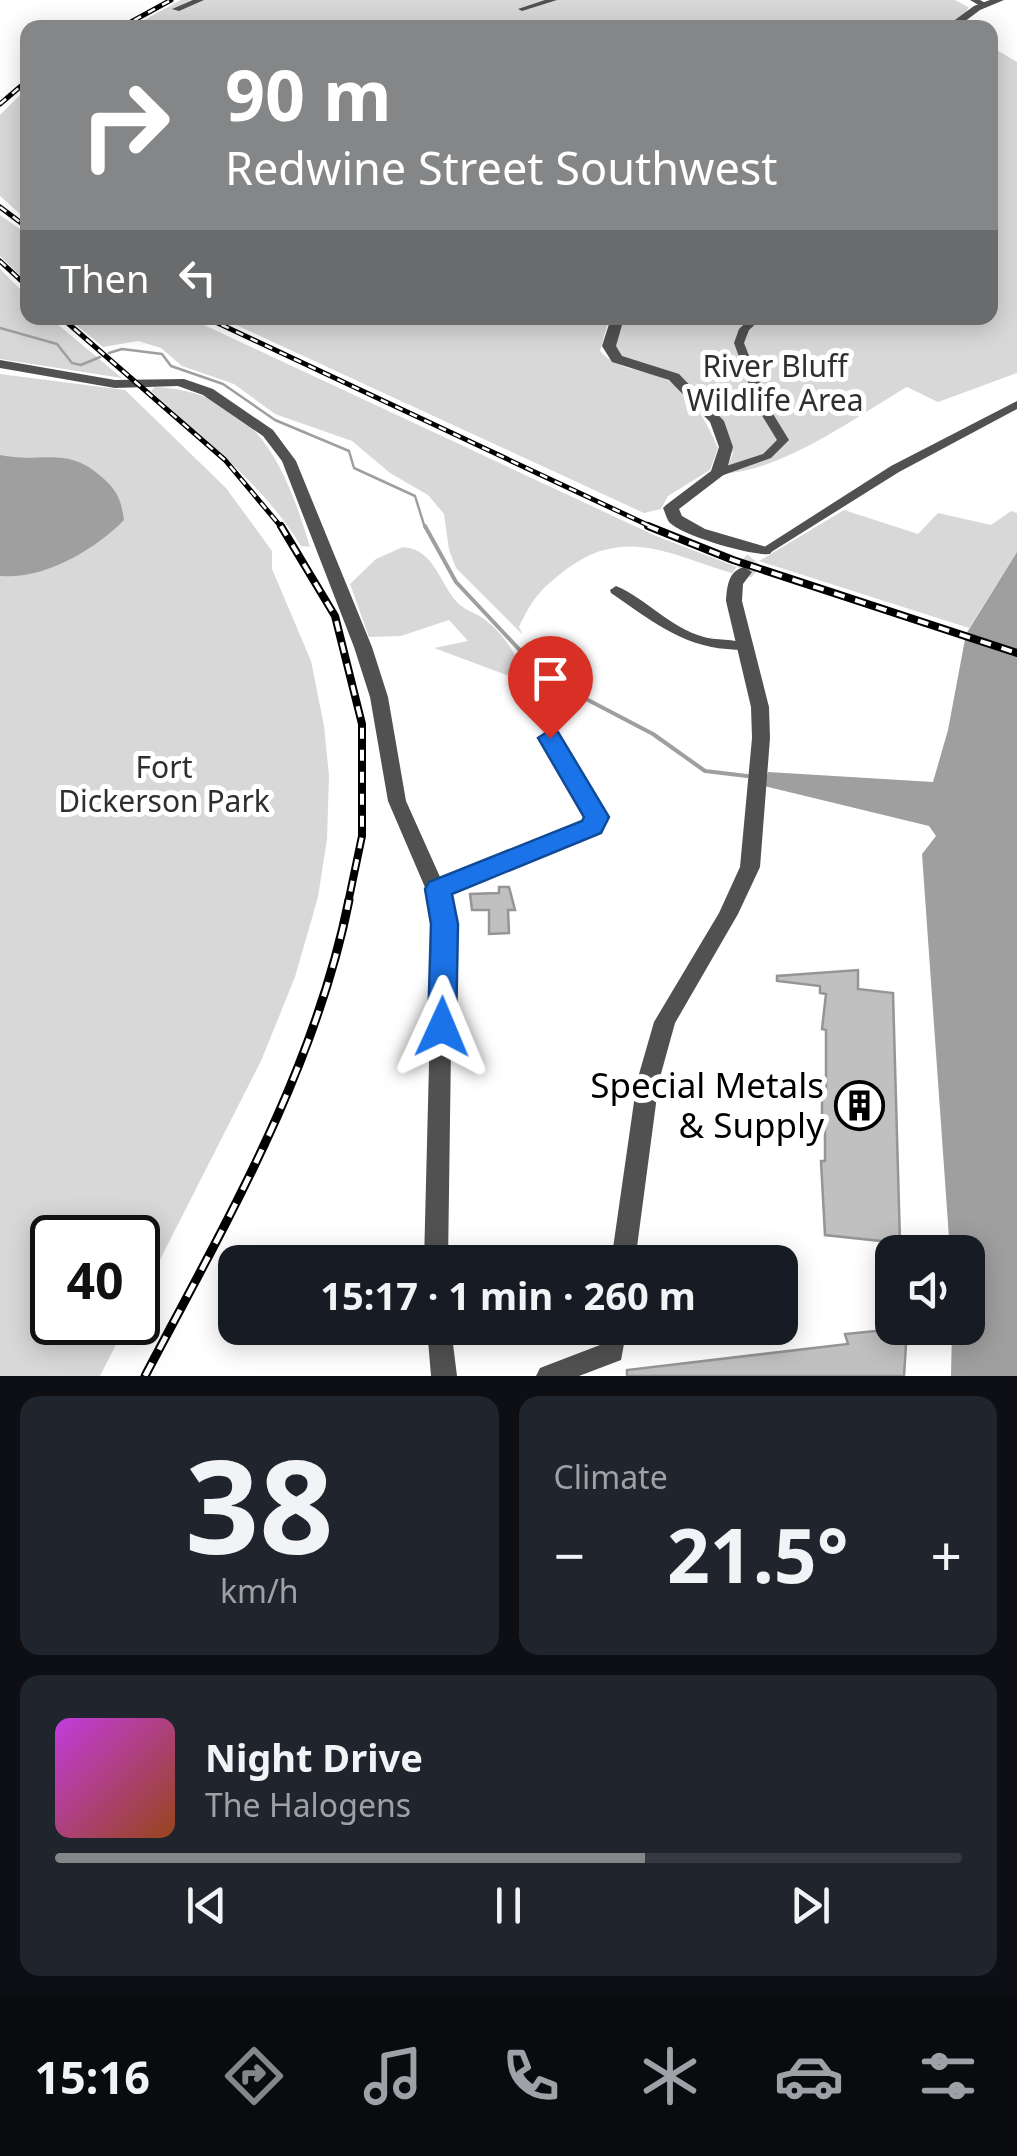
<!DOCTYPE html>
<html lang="en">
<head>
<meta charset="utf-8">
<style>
	body { margin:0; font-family:"Noto Sans",sans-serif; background:#20242c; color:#f1f3f6; height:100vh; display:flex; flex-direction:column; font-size:38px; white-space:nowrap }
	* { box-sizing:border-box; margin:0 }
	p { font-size:32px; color:#9ea1a6 }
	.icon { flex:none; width:55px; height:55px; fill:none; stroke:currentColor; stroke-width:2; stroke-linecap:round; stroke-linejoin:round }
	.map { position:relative; height:1376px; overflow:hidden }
	.sheet { display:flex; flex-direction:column; gap:20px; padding:20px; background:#0d0f14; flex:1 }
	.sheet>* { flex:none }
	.banner { position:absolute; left:20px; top:20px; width:978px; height:305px; border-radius:20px; box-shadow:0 5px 25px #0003; background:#858687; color:#fff; overflow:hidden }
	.tools { position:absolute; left:875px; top:1235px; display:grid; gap:20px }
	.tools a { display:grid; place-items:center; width:110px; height:110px; border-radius:20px; background:#171b24; box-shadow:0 5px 25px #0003; font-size:50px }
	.speed { position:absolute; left:30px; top:1215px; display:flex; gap:20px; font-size:50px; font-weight:700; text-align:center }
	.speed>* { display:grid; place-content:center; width:130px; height:130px; border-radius:50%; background:#171b24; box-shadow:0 5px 25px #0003; line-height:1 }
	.speed .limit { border:5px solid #111; border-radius:15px; background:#fff; color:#111 }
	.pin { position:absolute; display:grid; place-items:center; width:85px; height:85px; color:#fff; margin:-102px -42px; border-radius:50% 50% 50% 0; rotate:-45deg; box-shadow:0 0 10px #0007 }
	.pin .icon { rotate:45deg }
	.me { position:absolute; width:110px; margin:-55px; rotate:1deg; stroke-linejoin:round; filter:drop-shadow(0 0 8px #0008) }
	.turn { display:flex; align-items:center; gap:35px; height:210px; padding:0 40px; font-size:45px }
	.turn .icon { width:130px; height:130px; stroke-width:2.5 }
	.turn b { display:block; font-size:70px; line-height:85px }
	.then { display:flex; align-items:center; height:95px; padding:0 40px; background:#0003; gap:20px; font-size:38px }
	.big { font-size:75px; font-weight:700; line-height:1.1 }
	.sheet .tile { flex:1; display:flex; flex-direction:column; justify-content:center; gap:15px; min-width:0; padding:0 35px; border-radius:20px; background:#20242c }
	.sheet .dial { align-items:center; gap:0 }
	.dial b { font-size:130px; line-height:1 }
	.song { display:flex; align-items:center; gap:30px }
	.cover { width:120px; height:120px; border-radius:15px; background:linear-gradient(135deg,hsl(290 70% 55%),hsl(20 70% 35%)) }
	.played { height:10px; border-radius:5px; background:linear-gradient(90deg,#858687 65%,#363941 65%) }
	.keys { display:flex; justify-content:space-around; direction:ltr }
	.heat { display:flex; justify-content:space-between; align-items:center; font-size:55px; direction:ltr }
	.sheet .tiles { flex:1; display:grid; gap:20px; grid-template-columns:1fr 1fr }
	.tile:last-child { grid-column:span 2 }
	.trip { position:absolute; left:218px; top:1245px; width:580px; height:100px; border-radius:20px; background:#171b24; box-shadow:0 5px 25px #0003; font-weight:700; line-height:100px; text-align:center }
	.tab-bar { display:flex; height:160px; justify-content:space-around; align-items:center; background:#090b0e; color:#9ea1a6 }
	.tab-bar .icon { width:70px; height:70px }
	.tab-bar .on { color:#858687 }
	.tab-bar b { font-size:45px; color:#f1f3f6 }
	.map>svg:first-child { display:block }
	.green { fill:#d8d8d8 }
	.water { fill:#9f9f9f }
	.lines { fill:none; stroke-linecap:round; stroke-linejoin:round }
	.stream-far1 { stroke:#9f9f9f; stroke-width:2.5 }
	.stream { stroke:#9f9f9f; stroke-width:4 }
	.building { fill:#c0c0c0; stroke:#959595; stroke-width:2.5 }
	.tertiary-tunnel { stroke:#d9d9d9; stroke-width:18; stroke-dasharray:18 9; stroke-linecap:butt }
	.minor { fill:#515151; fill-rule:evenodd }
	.tertiary { fill:#515151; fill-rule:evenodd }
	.rail-far2-casing { stroke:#000; stroke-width:5 }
	.rail-far1-casing { stroke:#000; stroke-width:8 }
	.rail-casing { stroke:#000; stroke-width:9 }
	.rail-far2 { stroke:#fff; stroke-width:2.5; stroke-dasharray:8; stroke-linecap:butt }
	.rail-far1 { stroke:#fff; stroke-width:4; stroke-dasharray:11; stroke-linecap:butt }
	.rail { stroke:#fff; stroke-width:5; stroke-dasharray:15; stroke-linecap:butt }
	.route { fill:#1a73e8; stroke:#114b97; stroke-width:2.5 }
	.labels { text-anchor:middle; stroke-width:10; stroke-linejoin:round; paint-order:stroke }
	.park-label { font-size:30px; fill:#2f2f2f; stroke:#fff }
	.near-poi-label { font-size:35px; fill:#000; stroke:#fff; text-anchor:end }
</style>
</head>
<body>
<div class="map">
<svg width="1017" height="1376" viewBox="0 0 1017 1376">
	<rect width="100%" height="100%" fill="#fff"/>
	<g class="green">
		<polygon points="181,0 955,0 968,7 967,12 944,28 129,28"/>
		<path d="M990,46L1017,62V373L938,402L907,387C857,416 787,468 729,473L726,470L733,453C721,444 723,431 715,419C689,382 658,372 617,359L609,346L617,318H990Z"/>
		<polygon points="27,88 27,220 0,196 0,115"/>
		<polygon points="0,215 27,234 27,282 0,256"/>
		<polygon points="0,269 27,296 28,318 50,318 122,378 0,359"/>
		<path d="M68,318H189L656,536L737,567L732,573C671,555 626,526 568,568C542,588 533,597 519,627L523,635L456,568L449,550L444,514L428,495L390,473L352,441L275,414L234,384L182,366L161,348L138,341L103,347Z"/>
		<path d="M221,318H609L600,351C617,371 642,368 665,379C690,390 708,424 718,448L710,470L668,496L661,509L644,513Z"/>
		<polygon points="0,374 125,390 226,488 272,551 272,569 311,661 324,726 329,776 327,839 318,897 295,977 261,1061 138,1303 138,1238 52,1238 52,1322 127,1323 100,1376 0,1376"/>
		<path d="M155,387C255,392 285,464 310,547L301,546C264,485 203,439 151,391Z"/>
		<polygon points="844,510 918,534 938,513 991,525 1011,511 1017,513 1017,552 969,628 759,561"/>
		<path d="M403,547C437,550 439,586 460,605C466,610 475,613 481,617C500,629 522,657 520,680L434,648L468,641L449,620L401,636L369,637L350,584L376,559Z"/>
	</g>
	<g class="water">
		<path d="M0,455C42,464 67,444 104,479C118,492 121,500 124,520C96,549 44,580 0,576Z"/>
		<polygon points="1017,552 1017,1376 951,1376 952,1328 968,1328 968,1252 950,1252 922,854 936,836 929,826 764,786 768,772 933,782 948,730 966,634"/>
	</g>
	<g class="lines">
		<g class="stream-far1">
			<polyline points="0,328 57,344 72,363 81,365 100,357"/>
			<polyline points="109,353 122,349 162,354 171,366 223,384 275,420 349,451 354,468 415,496 425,528"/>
		</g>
		<polyline class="stream" points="425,526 456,582 546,678 653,734 705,771 747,776"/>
	</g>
	<g class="building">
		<polygon points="499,887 509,887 515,910 508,910 509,933 489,934 489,910 472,910 470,894 499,893"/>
		<polygon points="858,970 858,989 893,993 900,1243 825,1235 821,1161 825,1161 825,1120 822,1120 822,1092 826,1093 826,1030 822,1029 826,994 820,993 820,986 777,981 777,976"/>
		<polygon points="907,1328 904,1376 627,1376 627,1370 848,1344 845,1334"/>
	</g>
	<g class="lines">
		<polyline class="tertiary-tunnel" points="744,572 754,560"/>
		<g class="minor">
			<polygon points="193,0 204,0 179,11 172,9"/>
			<polygon points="545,0 557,0 522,11 518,9"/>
			<polygon points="970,0 980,0 989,5 982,7"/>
			<polygon points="751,318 762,318 749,330 744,343 770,409 789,440 771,458 718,477 714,476 712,473 714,470 763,454 777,440 758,409 734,343 739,329"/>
			<polygon points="1017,401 1017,409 899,472 768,554 760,554 758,551 891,466"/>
			<path d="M616,586C647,599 670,628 704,637C719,641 738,638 750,646C742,651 737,650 727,649C681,646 648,618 611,593L610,590Z"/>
			<polygon points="550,733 555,735 603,817 597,831 443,893 433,893 430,889 433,885 586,824 589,817 543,738"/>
		</g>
		<g class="tertiary">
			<polygon points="990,0 1004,0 980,10 956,28 944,28 974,6"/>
			<path d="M611,318H624L616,346L622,356L679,374L724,421L733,447L726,473L679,509L682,516L705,529L770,548L772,551L770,554C751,556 684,536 670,523C667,520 665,512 663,508L666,505L711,471L719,447L710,422L669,380L612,362L602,346Z"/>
			<polygon points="0,360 115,380 184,379 213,389 273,430 296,461 372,647 388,697 406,801 453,906 448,1262 424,1262 433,906 388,801 370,697 354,647 282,461 263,436 203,395 178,386 115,388 0,368"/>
			<path d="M744,567L752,572L743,584L742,601L769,707L770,738L760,867L738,914L675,1023L659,1081L635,1262H611L637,1081L654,1022L719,913L740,867L752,738L751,707L726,601C727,587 728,571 744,567Z"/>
			<polygon points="427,1328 451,1328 457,1376 431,1376"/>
			<polygon points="603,1328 627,1328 621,1360 579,1376 536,1376 540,1368 600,1345"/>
		</g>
		<defs>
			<g id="rail-far2">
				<polyline points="120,28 171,0"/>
				<polyline points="0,104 28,80"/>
				<polyline points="0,207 28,228"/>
				<polyline points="0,261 28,287"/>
				<polyline points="62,318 225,460 282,528"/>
				<polyline points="207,318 654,528"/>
			</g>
			<g id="rail-far1">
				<polyline points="281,526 335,616 362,724 362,836 348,903"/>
				<polyline points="648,526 733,560 1017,653"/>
			</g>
			<path id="rail" d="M145,1376C225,1224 315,1070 349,900"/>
		</defs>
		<use href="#rail-far2" class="rail-far2-casing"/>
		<use href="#rail-far1" class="rail-far1-casing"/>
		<use href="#rail" class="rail-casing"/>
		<use href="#rail-far2" class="rail-far2"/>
		<use href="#rail-far1" class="rail-far1"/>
		<use href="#rail" class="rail"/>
	</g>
	<polygon class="route" points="550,730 558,732 609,817 601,833 452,894 458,924 456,1027 452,1034 442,1038 432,1034 428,1027 431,924 425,889 429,882 582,821 584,817 538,738"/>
	<defs>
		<symbol id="building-ring" viewBox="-11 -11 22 22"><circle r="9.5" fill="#fff" stroke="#000" stroke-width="1.5"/><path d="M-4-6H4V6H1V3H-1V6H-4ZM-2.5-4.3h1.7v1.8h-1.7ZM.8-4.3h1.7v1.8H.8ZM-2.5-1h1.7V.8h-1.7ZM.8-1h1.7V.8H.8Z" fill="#000"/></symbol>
	</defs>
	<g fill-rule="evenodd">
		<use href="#building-ring" x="832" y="1078" width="55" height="55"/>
	</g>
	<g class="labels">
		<g class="park-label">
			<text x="775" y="377">River Bluff<tspan x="775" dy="34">Wildlife Area</tspan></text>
			<text x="164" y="778">Fort<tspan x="164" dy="34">Dickerson Park</tspan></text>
		</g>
		<g class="near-poi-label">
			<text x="824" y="1098">Special Metals<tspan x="824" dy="40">&amp; Supply</tspan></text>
		</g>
	</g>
</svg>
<div class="tools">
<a><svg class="icon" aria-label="sound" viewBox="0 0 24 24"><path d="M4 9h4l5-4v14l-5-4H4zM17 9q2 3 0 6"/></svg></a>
</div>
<div class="speed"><div class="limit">40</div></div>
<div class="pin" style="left:550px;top:738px;background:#d93025"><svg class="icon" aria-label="arrive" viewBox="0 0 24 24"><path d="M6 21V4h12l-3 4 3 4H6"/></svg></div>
<svg class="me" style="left:442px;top:1027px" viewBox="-20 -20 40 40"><path d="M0-17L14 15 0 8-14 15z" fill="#1a73e8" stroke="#fff" stroke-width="4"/></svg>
<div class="trip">15:17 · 1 min · 260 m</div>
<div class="banner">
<div class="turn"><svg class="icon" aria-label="right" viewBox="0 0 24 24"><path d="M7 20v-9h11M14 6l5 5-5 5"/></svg><div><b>90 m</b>Redwine Street Southwest</div></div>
<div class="then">Then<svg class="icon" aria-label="left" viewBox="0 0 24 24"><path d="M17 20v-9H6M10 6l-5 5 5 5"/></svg></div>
</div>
</div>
<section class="sheet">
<div class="tiles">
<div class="tile dial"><b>38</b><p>km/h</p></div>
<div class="tile"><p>Climate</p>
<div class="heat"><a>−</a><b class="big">21.5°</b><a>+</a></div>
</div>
<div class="tile">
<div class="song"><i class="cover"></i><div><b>Night Drive</b><p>The Halogens</p></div></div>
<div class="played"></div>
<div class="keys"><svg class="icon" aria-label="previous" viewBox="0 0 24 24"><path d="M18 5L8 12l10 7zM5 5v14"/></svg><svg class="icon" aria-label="pause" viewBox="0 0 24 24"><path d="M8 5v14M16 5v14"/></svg><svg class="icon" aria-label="next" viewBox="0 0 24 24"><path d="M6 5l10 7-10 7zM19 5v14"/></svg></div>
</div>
</div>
</section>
<nav class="tab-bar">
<b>15:16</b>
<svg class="icon on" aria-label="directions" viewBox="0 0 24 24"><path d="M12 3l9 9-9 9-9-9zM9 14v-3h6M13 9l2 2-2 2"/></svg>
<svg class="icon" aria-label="music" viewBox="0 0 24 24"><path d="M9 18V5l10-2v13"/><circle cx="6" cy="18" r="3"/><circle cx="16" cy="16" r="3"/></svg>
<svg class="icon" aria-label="phone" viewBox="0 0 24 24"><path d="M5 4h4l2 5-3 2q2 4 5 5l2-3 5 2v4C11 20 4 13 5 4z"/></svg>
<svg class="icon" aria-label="climate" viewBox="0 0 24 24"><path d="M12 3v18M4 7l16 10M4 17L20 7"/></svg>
<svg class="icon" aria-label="car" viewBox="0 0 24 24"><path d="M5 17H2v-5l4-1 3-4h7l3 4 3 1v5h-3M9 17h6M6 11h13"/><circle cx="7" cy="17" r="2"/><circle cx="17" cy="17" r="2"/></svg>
<svg class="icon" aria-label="filters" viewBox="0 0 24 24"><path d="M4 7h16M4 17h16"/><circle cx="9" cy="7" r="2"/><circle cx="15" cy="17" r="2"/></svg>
</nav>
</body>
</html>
